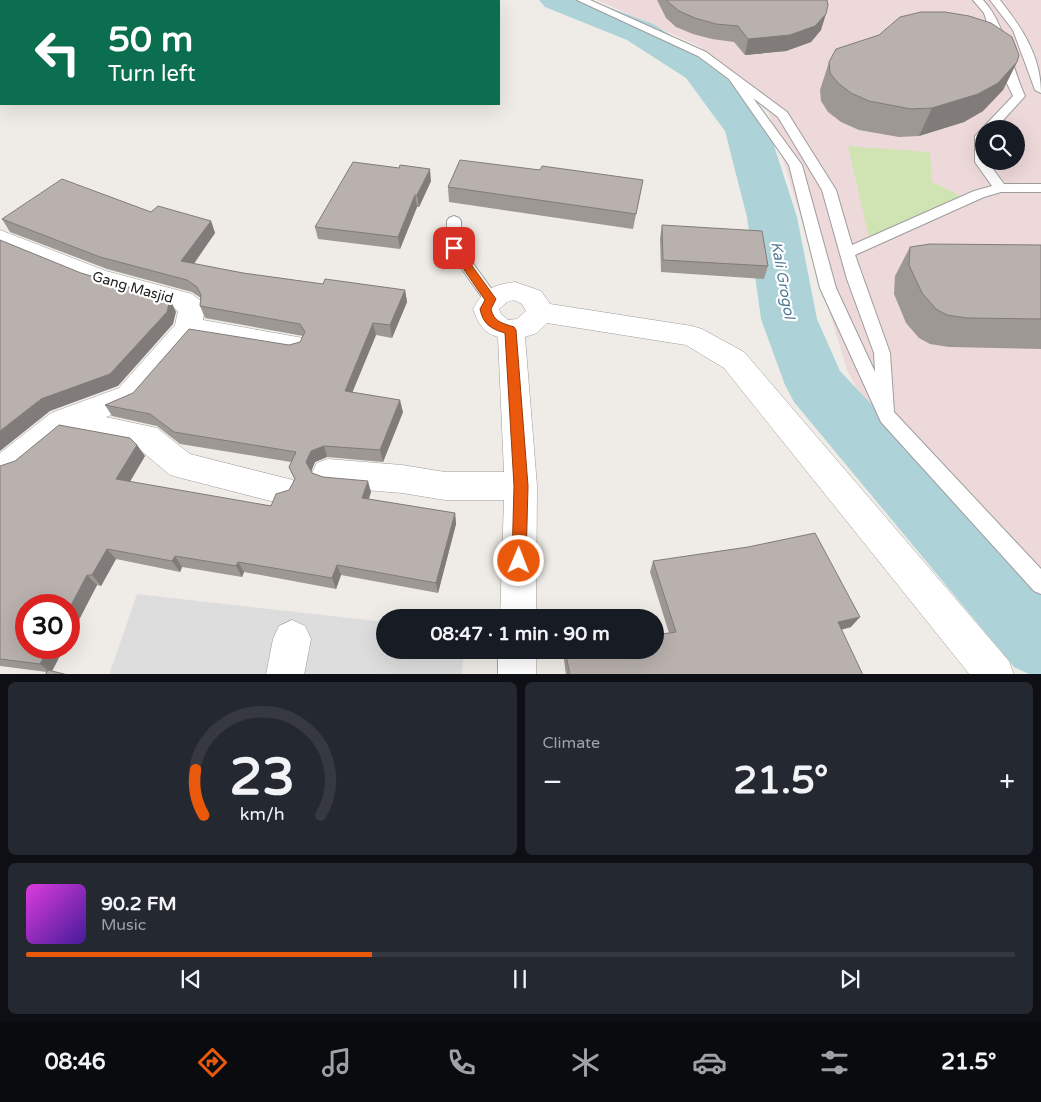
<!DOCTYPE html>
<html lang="en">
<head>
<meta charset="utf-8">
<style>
	body { margin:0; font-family:"Varela Round",sans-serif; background:#242831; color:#f1f3f6; height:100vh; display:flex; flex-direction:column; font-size:19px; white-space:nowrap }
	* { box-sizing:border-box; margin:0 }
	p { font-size:16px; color:#9ea1a6 }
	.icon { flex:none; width:28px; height:28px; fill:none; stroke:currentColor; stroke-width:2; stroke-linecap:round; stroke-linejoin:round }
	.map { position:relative; height:674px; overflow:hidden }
	.sheet { display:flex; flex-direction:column; gap:8px; padding:8px; background:#0d0f14; flex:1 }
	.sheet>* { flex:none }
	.top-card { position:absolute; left:0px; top:0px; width:500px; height:105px; box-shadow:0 5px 20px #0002; background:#0b6e4f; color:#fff; overflow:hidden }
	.buttons { position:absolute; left:975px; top:120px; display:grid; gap:10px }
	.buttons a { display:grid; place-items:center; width:50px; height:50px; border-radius:50%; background:#171b24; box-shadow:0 5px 20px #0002; font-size:25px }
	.speed { position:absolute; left:15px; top:594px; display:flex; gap:10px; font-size:25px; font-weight:700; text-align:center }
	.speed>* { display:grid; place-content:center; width:65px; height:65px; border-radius:50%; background:#171b24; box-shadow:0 5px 20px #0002; line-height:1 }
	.speed .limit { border:8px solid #d22; background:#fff; color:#111 }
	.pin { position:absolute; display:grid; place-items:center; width:42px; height:42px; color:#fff; margin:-21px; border-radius:10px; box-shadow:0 2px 8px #0006 }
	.me { position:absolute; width:55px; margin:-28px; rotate:1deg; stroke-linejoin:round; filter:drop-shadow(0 0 4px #0008) }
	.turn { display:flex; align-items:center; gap:18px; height:105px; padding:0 25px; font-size:22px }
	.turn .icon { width:65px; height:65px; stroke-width:2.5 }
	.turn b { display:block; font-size:35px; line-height:42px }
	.big { font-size:38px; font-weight:800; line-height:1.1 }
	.sheet .widget { flex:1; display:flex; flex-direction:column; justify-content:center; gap:8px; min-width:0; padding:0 18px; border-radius:8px; background:#242831 }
	.sheet .dial { align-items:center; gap:0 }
	.dial svg { height:130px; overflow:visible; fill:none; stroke:#363941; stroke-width:7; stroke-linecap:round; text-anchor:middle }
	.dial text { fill:#f1f3f6; stroke:none }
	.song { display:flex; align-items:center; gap:15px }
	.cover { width:60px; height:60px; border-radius:8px; background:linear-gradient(135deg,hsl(300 70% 55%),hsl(260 70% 35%)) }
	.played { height:5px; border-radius:2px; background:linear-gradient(90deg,#ea580c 35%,#363941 35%) }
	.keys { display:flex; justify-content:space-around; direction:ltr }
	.heat { display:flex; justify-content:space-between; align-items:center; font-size:28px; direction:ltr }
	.sheet .tiles { flex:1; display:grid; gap:8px; grid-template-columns:1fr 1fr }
	.widget:last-child { grid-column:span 2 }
	.trip { position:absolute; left:376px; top:609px; width:288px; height:50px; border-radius:25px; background:#171b24; box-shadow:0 5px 20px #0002; font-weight:800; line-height:50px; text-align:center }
	.tabs { display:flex; height:80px; justify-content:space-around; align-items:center; background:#090b0e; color:#9ea1a6 }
	.tabs .icon { width:35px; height:35px }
	.tabs .selected { color:#ea580c }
	.tabs b { font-size:22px; color:#f1f3f6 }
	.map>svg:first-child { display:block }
	.residential { fill:#dedddd }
	.commercial { fill:#eed9da; fill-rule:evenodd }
	.grass { fill:#d0e4b3 }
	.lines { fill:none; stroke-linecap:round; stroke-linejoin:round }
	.river { fill:#add3d8; fill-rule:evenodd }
	.lane-casing { stroke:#9d9d9d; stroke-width:2 }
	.street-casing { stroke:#9d9d9d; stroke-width:1 }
	.lane { fill:#fff; fill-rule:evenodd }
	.street { fill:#fff; fill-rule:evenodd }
	.wall { fill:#9e9895 }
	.shaded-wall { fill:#817c79 }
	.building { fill:#b8b1ad; stroke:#817c79 }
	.route { fill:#ea580c; stroke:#983908 }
	.labels { text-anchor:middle; stroke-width:4.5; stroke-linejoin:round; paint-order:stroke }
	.street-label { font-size:14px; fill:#202020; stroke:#fff }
	.water-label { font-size:15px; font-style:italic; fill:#4f7a97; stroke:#fff }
</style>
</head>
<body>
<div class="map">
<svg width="1041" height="675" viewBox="0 0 1041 675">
	<rect width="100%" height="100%" fill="#efece7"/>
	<polygon class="residential" points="137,594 385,622 385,650 464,650 462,674 109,675"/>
	<path class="commercial" d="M597,0H1041V617L888,448L847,370L769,113L701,47ZM984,129H1016V161H984Z"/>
	<polygon class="grass" points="848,146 930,152 932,182 963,197 869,238"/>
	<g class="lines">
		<polygon class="river" points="539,0 589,0 653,24 714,62 762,121 769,130 797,217 817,319 840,371 1041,584 1041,675 1031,675 1014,667 794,402 785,385 761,319 747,217 725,131 686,78 627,40 545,7"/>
		<defs>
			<g id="lane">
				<path d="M577,0H590L706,52L787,112L836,190L852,245L974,191L992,186L975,162V136L1013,96L1005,79L984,13L973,0H983C1005,23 1011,66 1025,96L995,129H984V161H987L1004,184H1041V192H1001L984,197L855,255L890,353L894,412L1041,569V594L1034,591L881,422L820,288L789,165L729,79L698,56ZM753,98L778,117L822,190L847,279L874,353L875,372L836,288L802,165Z"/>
				<path d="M990,0H1000C1022,28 1041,56 1041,93L1035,90L1013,30Z"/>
				<polygon points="454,216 459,218 461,221 461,247 496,295 499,299 496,303 491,305 486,303 447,248 447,221 449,218"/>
			</g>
			<g id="street">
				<polygon points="0,230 106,271 192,294 201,301 205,308 203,320 303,338 307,345 303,352 293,355 194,339 139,404 106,417 157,428 190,454 293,480 298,490 293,500 282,504 181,478 170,475 138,448 67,435 24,471 0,479 0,453 51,413 119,388 175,325 178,311 174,308 89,284 0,247"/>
				<path d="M515,282L541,291L550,304L692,326L702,329L744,352L1009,661L1014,675H970L724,368L686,345L547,323L537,333L525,337L537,486L536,618H500L504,500H445L402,493L328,487L317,483L312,473L317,463L328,459L402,465L445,472H504L498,337C483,333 478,323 473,309C484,289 493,285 515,282ZM514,300L522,304L526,311L517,319L508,320L501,314L499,309L507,302Z"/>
				<polygon points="292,620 305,626 311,639 304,675 266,675 273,639 279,626"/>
				<rect x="498" y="650" width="38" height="25"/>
			</g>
		</defs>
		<use href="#lane" class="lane-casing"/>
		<use href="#street" class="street-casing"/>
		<use href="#lane" class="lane"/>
		<use href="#street" class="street"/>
	</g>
	<g class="wall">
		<polygon points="0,0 153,0 152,1 1,1 1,47 0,47"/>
		<polygon points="657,0 827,0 821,30 811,42 786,51 745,55 734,42 712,39 693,34 676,27 666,18"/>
		<polygon points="829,62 1017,62 1003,90 983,111 964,122 919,136 899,137 859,130 841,122 828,112 821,101 820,90"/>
		<polygon points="540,170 643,180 640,195 633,229 449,202 448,187"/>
		<polygon points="431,181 419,207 417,207 400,249 318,239 315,227"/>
		<polygon points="151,212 211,221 215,233 194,264 243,273 323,284 405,290 407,302 392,338 376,335 352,392 403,412 383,462 327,457 315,462 311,472 312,473 323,477 371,492 369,499 455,513 456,524 438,593 341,575 336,589 244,572 242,577 182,567 180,572 116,559 101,586 97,585 69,639 69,605 26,648 64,648 52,671 47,672 0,666 0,466 137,445 145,456 130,482 271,506 289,490 295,480 289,467 291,462 180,444 157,426 112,416 105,405 300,342 303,336 205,318 200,306 201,298 192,292 107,269 10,232 2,219"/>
		<polygon points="662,225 768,266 764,279 661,272 660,238"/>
		<polygon points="1041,245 1041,349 949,347 930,344 919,338 906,323 894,294 895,276 910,247"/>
		<polygon points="653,561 851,627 841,630 863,675 566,675 564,660 565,650 669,633 650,572"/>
	</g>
	<g class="shaded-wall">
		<polygon points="140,0 153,0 152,1 139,1"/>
		<polygon points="826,14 821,30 811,42 786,51 745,55 748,39"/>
		<polygon points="1017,62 1003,90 983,111 964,122 919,136 932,108"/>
		<polygon points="430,169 431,181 419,207 417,195"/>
		<polygon points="415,195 417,207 400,249 398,237"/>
		<polygon points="211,221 215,233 186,274 181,261"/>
		<polygon points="405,290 407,302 392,338 390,325"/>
		<polygon points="170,299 176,312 173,324 118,386 50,411 0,451 0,431"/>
		<polygon points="373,323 376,335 348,403 345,391"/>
		<polygon points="400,400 403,412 383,462 380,450"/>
		<polygon points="137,445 145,456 124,491 116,479"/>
		<polygon points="324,446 327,457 315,462 310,474 306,462 311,451"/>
		<polygon points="368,481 371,492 365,509 362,498"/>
		<polygon points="455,513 456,524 438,593 436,583"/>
		<polygon points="107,549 116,559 101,586 92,575"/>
		<polygon points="175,556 182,567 180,572 172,561"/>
		<polygon points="238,562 244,572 242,577 236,566"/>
		<polygon points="337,565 341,575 336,589 332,578"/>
		<polygon points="87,575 97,585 69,639 69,609"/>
		<polygon points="860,617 851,627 830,632 838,622"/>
		<polygon points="49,648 64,648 51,673 40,664"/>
	</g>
	<g class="building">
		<polygon points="0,0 140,0 139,1 1,1 1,38 0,37"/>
		<polygon points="667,0 827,0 828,5 826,14 815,26 790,35 748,39 738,26 716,24 695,18 679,11 668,2"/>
		<polygon points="921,12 945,12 969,16 991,23 1012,37 1019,55 1017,62 998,83 978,94 932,108 911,109 869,101 851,93 838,83 830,73 829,62 836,49 879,35 900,17"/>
		<polygon points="460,160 540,170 542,166 643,180 636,214 448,187"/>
		<polygon points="353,162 399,168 400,165 430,169 417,195 415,195 398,237 315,227"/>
		<polygon points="62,179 151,212 158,206 211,221 181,261 243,273 323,284 325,279 405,290 390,325 373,323 345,391 400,400 380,450 324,446 311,451 306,462 312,473 323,477 368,481 362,498 455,513 436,583 337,565 332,578 238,562 236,566 175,556 172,561 107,549 92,575 87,575 69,609 69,605 26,605 26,648 49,648 40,664 0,659 0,466 15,461 59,425 130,438 137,445 116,479 271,506 276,494 289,490 295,479 289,467 296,452 174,432 150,414 105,405 133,393 189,329 289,345 300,342 305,332 300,324 200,306 201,295 197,287 187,280 100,257 2,219"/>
		<polygon points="662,225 762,231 768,266 663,260"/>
		<polygon points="0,240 81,273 170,299 167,312 110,374 41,399 0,431"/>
		<polygon points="930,244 1041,245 1041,319 967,318 947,315 936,309 922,293 909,265 910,247"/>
		<polygon points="815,533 860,617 838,622 863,675 570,675 565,650 655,650 655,635 676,632 653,561 748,547"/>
		<polygon points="48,670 68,675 45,675"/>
	</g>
	<path class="route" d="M454,244L457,245L496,299L491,309C494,322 502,323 514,327L516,330L528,486L526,561L524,566L519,568L514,566L512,561L514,486L505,333C491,329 483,324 480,309L485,300L449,248Z"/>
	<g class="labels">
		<g class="street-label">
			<text transform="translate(133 287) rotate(16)" y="5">Gang Masjid</text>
		</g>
		<g class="water-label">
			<text transform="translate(783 280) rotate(80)" y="5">Kali Grogol</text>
		</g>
	</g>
</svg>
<div class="buttons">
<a><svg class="icon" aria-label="search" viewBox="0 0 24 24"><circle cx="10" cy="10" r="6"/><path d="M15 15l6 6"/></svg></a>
</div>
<div class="speed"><div class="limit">30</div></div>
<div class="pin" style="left:454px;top:248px;background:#d93025"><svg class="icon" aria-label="arrive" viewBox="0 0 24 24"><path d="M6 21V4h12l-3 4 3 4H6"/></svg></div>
<svg class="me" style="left:519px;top:561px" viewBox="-20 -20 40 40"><circle r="17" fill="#ea580c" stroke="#fff" stroke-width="3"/><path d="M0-11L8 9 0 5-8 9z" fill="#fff"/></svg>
<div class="trip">08:47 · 1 min · 90 m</div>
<div class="top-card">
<div class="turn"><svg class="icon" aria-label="left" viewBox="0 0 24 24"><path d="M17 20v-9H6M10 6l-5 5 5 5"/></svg><div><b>50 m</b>Turn left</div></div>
</div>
</div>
<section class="sheet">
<div class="tiles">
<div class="widget dial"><svg viewBox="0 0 100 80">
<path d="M14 69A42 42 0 1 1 86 69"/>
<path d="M14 69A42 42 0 0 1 9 41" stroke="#ea580c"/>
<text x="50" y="56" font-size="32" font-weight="700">23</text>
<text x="50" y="72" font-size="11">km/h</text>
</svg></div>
<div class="widget"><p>Climate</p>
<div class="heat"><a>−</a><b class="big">21.5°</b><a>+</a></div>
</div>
<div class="widget">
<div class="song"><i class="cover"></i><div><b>90.2 FM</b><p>Music</p></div></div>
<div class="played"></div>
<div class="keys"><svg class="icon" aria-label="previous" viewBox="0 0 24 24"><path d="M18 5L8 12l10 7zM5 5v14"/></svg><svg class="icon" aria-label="pause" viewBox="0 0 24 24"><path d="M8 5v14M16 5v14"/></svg><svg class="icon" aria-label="next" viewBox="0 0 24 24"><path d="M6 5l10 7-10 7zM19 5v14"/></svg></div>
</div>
</div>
</section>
<nav class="tabs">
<b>08:46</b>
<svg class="icon selected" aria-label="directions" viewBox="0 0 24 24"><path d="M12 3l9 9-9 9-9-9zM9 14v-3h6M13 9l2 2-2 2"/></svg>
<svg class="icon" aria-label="music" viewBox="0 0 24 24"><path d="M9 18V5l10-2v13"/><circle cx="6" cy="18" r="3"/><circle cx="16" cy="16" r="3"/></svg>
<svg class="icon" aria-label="phone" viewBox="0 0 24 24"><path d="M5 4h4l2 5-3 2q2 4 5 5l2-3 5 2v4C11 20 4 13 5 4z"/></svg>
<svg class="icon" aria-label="climate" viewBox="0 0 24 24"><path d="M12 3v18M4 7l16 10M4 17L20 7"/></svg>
<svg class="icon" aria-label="car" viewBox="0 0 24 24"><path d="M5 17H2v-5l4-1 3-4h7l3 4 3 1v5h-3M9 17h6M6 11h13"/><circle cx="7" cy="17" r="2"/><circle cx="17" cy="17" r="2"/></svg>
<svg class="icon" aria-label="filters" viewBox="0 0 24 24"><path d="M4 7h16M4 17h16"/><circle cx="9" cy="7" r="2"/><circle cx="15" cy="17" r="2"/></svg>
<b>21.5°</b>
</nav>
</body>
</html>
